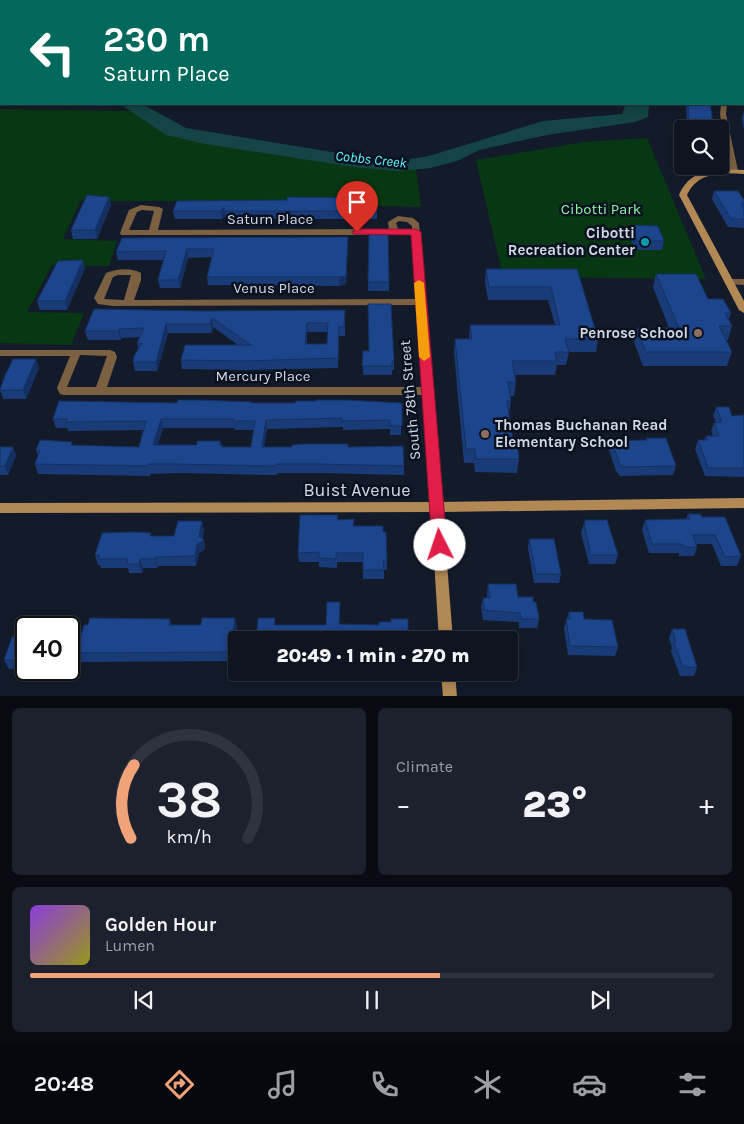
<!DOCTYPE html>
<html lang="en">
<head>
<meta charset="utf-8">
<style>
	body { margin:0; font-family:Karla,sans-serif; background:#1c212d; color:#f1f3f6; height:100vh; display:flex; flex-direction:column; font-size:19px; white-space:nowrap }
	* { box-sizing:border-box; margin:0 }
	p { font-size:16px; color:#9b9ea5 }
	.icon { flex:none; width:28px; height:28px; fill:none; stroke:currentColor; stroke-width:2; stroke-linecap:round; stroke-linejoin:round }
	.map { position:relative; height:696px; overflow:hidden }
	.details { display:flex; flex-direction:column; gap:12px; padding:12px; background:#080b12; flex:1 }
	.details>* { flex:none }
	.hud { position:absolute; left:0px; top:0px; width:745px; height:105px; box-shadow:0 2px 8px #0003,0 0 0 1px #2e333e; background:#00695c; color:#fff; overflow:hidden }
	.controls { position:absolute; left:674px; top:120px; display:grid; gap:10px }
	.controls a { display:grid; place-items:center; width:55px; height:55px; border-radius:5px; background:#0e1420; box-shadow:0 2px 8px #0003,0 0 0 1px #2e333e; font-size:25px }
	.speed { position:absolute; left:15px; top:616px; display:flex; gap:10px; font-size:25px; font-weight:700; text-align:center }
	.speed>* { display:grid; place-content:center; width:65px; height:65px; border-radius:50%; background:#0e1420; box-shadow:0 2px 8px #0003,0 0 0 1px #2e333e; line-height:1 }
	.speed .limit { border:2px solid #111; border-radius:8px; background:#fff; color:#111 }
	.pin { position:absolute; display:grid; place-items:center; width:42px; height:42px; color:#fff; margin:-51px -21px; border-radius:50% 50% 50% 0; rotate:-45deg; box-shadow:0 0 5px #0007 }
	.pin .icon { rotate:45deg }
	.me { position:absolute; width:55px; margin:-28px; rotate:356deg; stroke-linejoin:round; filter:drop-shadow(0 0 4px #0008) }
	.turn { display:flex; align-items:center; gap:18px; height:105px; padding:0 20px; font-size:22px }
	.turn .icon { width:65px; height:65px; stroke-width:2.5 }
	.turn b { display:block; font-size:35px; line-height:42px }
	.big { font-size:38px; font-weight:800; line-height:1.1 }
	.details .tile { flex:1; display:flex; flex-direction:column; justify-content:center; gap:8px; min-width:0; padding:0 18px; border-radius:8px; background:#1c212d }
	.details .dial { align-items:center; gap:0 }
	.dial svg { height:130px; overflow:visible; fill:none; stroke:#2e333e; stroke-width:7; stroke-linecap:round; text-anchor:middle }
	.dial text { fill:#f1f3f6; stroke:none }
	.song { display:flex; align-items:center; gap:15px }
	.cover { width:60px; height:60px; border-radius:8px; background:linear-gradient(135deg,hsl(270 70% 55%),hsl(60 70% 35%)) }
	.played { height:5px; border-radius:2px; background:linear-gradient(90deg,#f0a278 60%,#2e333e 60%) }
	.keys { display:flex; justify-content:space-around; direction:ltr }
	.heat { display:flex; justify-content:space-between; align-items:center; font-size:28px; direction:ltr }
	.details .tiles { flex:1; display:grid; gap:12px; grid-template-columns:1fr 1fr }
	.tile:last-child { grid-column:span 2 }
	.trip { position:absolute; left:228px; top:631px; width:290px; height:50px; border-radius:5px; background:#0e1420; box-shadow:0 2px 8px #0003,0 0 0 1px #2e333e; font-weight:800; line-height:50px; text-align:center }
	.tabs { display:flex; height:80px; justify-content:space-around; align-items:center; background:#06080d; color:#9b9ea5 }
	.tabs .icon { width:35px; height:35px }
	.tabs .on { color:#f0a278 }
	.tabs b { font-size:22px; color:#f1f3f6 }
	.map>svg:first-child { display:block }
	.green { fill:#073713 }
	.water { fill:#144445 }
	.lines { fill:none; stroke-linecap:round; stroke-linejoin:round }
	.street { fill:#7b6041; fill-rule:evenodd }
	.secondary { fill:#b28854; fill-rule:evenodd }
	.wall { fill:#193b78; fill-rule:evenodd }
	.shaded-wall { fill:#143062 }
	.building { fill:#1d458c; stroke:#143062; fill-rule:evenodd }
	.route { fill:#e11d48; stroke:#92132f }
	.slow { fill:#f59e0b }
	.culture-dot { fill:#0f9aa8; stroke:#0a1221; stroke-width:2 }
	.education-dot { fill:#8d6e63; stroke:#0a1221; stroke-width:2 }
	.labels { text-anchor:middle; stroke-width:5; stroke-linejoin:round; paint-order:stroke }
	.far-water-label { font-size:14px; font-style:italic; fill:#61f5f9; stroke:#0a1221 }
	.park-label { font-size:15px; fill:#8ff79e; stroke:#0a1221 }
	.street-label { font-size:15px; fill:#d3d9e4; stroke:#0a1221 }
	.poi-label { font-size:15px; font-weight:bold; fill:#d3d9e4; stroke:#0a1221; text-anchor:end }
	.near-street-label { font-size:18px; fill:#d3d9e4; stroke:#0a1221 }
</style>
</head>
<body>
<div class="map">
<svg width="744" height="697" viewBox="0 0 744 697">
	<rect width="100%" height="100%" fill="#131b2a"/>
	<g class="green">
		<polygon points="0,109 137,111 180,137 416,169 421,207 170,201 80,201 63,239 117,241 109,266 52,265 27,312 84,313 71,345 0,343"/>
		<polygon points="647,138 706,279 503,277 476,160 584,142"/>
	</g>
	<polygon class="water" points="120,104 142,104 186,128 393,162 429,156 543,121 622,114 625,106 623,104 649,105 648,117 635,122 547,135 479,150 457,161 431,168 398,171 353,167 205,144 166,135"/>
	<g class="lines">
		<g class="street">
			<polygon points="535,0 542,0 543,1 536,1"/>
			<polygon points="721,104 727,104 726,114 738,171 734,173 730,171 720,114"/>
			<path d="M141,205L159,207L163,209L158,230L389,229L388,222L398,216L413,218L419,223L443,507L441,510L437,512L433,510L431,507L423,395H64L60,394L57,388L70,356H0V350H110L115,352L117,357L107,387H423L417,305L113,306L98,304L94,298L106,273C116,269 131,267 141,273V280L134,300L417,299L412,235H121L120,233L129,210ZM142,210L154,211L149,230H129L137,212ZM399,221L407,222L412,226V229H398L396,223ZM118,275H131L124,300L104,299L113,277ZM80,355L107,356L96,387H67Z"/>
			<polygon points="729,279 744,279 744,285 726,284 724,282"/>
		</g>
		<g class="secondary">
			<path d="M717,169L744,170V174C722,172 697,172 687,195L744,301V313L739,310L679,195C687,177 699,172 717,169Z"/>
			<polygon points="744,498 744,508 443,512 453,640 439,640 431,512 0,513 0,503 437,502"/>
			<polygon points="441,672 455,672 457,697 443,697"/>
		</g>
	</g>
	<g class="wall">
		<polygon points="686,104 710,104 714,129 687,129"/>
		<polygon points="744,111 744,130 742,118"/>
		<polygon points="714,191 744,200 744,228 728,227 712,199"/>
		<polygon points="109,197 111,205 97,239 73,239 71,230"/>
		<polygon points="367,201 377,201 377,219 228,219 225,218 225,215 222,219 175,219 173,211"/>
		<polygon points="631,225 664,241 662,250 635,250 629,234"/>
		<polygon points="369,232 389,282 389,291 368,291"/>
		<polygon points="348,237 346,284 339,286 208,285 207,277 212,257 188,258 180,288 160,288 158,280 163,260 118,260 116,252"/>
		<polygon points="85,268 67,310 40,310 37,301"/>
		<polygon points="486,269 577,269 598,339 596,352 569,352 566,365 557,365 555,375 515,375 516,382 514,396 510,396 511,401 509,414 513,442 519,459 517,473 475,472 474,463 464,463 454,352 455,339 469,339 470,325 555,325 548,300 488,300 485,282"/>
		<polygon points="656,274 708,299 731,313 729,319 732,326 728,340 726,340 732,352 727,366 643,366 634,342 637,328 669,328 653,287"/>
		<path d="M94,309L345,319V336H339L338,368L247,370L182,369L181,360L238,345L213,327L212,333H168L157,371H135L133,362L138,348L137,343L140,337L121,338V340H88L85,331ZM307,332H327V344H307Z"/>
		<polygon points="363,351 394,360 394,370 392,370 392,375 363,375"/>
		<polygon points="39,368 26,399 3,399 0,390"/>
		<path d="M177,403H402L401,435H390V429L343,430V427L267,429L264,447H348L404,466V475L319,473H277V475H267L180,473L150,474V476L38,474L35,464L38,455L36,450L139,447L143,430L68,431L67,428H56L53,419ZM163,428H234L235,430H254L251,447H223V445H221L220,441L197,445H158Z"/>
		<polygon points="716,407 732,416 744,415 744,477 705,476 695,449 698,440 704,440 706,436 713,436 711,431 714,423 716,422 713,416"/>
		<polygon points="646,438 676,466 673,475 620,476 616,471 609,450 612,441 646,440"/>
		<polygon points="0,447 13,447 16,456 8,475 0,475"/>
		<polygon points="688,514 702,517 741,556 737,566 721,566 712,544 696,544 697,547 694,556 679,556 679,553 649,553 642,530 645,520 686,519"/>
		<polygon points="338,520 354,526 383,532 387,561 387,570 384,570 384,579 363,579 363,562 337,562 337,568 319,567 319,562 299,562 298,553"/>
		<polygon points="585,520 618,555 615,564 589,564 581,533"/>
		<polygon points="202,521 204,531 202,539 204,540 205,549 199,553 196,566 158,566 157,568 143,568 142,573 129,573 128,568 101,568 100,565 98,565 95,555 152,536 174,536"/>
		<polygon points="529,539 561,574 559,583 534,583 528,548"/>
		<polygon points="488,584 533,602 539,619 537,628 519,628 519,622 483,620 481,607 483,598 487,598 487,593"/>
		<polygon points="569,612 584,619 618,647 615,656 568,655 564,628"/>
		<polygon points="170,619 171,625 237,627 232,661 79,662 76,653"/>
		<polygon points="672,629 697,667 694,676 680,676 671,651 672,648 669,638"/>
		<polygon points="26,636 26,670 46,670 46,672 25,672 23,669 9,669 4,660"/>
	</g>
	<g class="shaded-wall">
		<polygon points="109,197 111,205 97,239 95,230"/>
		<polygon points="224,207 225,215 222,219 221,211"/>
		<polygon points="348,237 346,284 339,286 339,277"/>
		<polygon points="187,249 188,258 180,288 178,280"/>
		<polygon points="83,260 85,268 67,310 65,301"/>
		<polygon points="212,318 213,327 212,333 210,324"/>
		<polygon points="307,323 307,332 306,353 305,344"/>
		<polygon points="166,324 168,333 157,371 156,362"/>
		<polygon points="119,329 121,338 121,340 118,331"/>
		<polygon points="36,359 39,368 26,399 23,390"/>
		<polygon points="161,419 163,428 155,454 153,445"/>
		<polygon points="266,420 267,429 263,456 262,447"/>
		<polygon points="13,447 16,456 8,475 5,466"/>
		<polygon points="202,521 204,531 202,541 204,540 205,549 199,553 196,566 195,556"/>
		<polygon points="155,557 158,566 157,568 155,559"/>
		<polygon points="140,559 143,568 142,573 139,564"/>
		<polygon points="235,618 237,627 232,661 231,652"/>
	</g>
	<g class="building">
		<polygon points="688,104 710,104 714,129 692,129 689,122"/>
		<polygon points="714,191 738,191 744,200 744,204 741,204 744,209 744,219 731,219"/>
		<polygon points="87,195 109,197 95,230 71,230"/>
		<polygon points="287,197 367,198 367,201 377,201 377,211 227,211 224,210 224,207 221,211 173,211 177,201 287,200"/>
		<polygon points="631,225 658,226 664,241 637,241"/>
		<polygon points="369,232 388,233 389,282 368,282"/>
		<polygon points="348,237 346,276 339,277 207,277 214,249 187,249 178,280 158,280 166,251 116,252 122,238"/>
		<polygon points="83,260 65,301 37,301 58,261"/>
		<polygon points="486,269 577,269 598,339 565,339 569,352 555,352 557,361 512,361 516,382 508,382 511,401 507,401 513,442 517,442 519,459 476,459 475,449 466,449 455,339 472,339 470,325 560,325 551,287 489,287"/>
		<polygon points="656,274 696,274 708,299 723,299 731,313 725,313 732,326 719,326 732,352 646,352 637,328 679,328"/>
		<polygon points="368,304 391,304 394,360 392,361 392,366 362,366 363,351 369,351"/>
		<path d="M94,309L201,311L345,310L344,327H339L338,358L246,361L181,360L185,345H251L212,318L210,324H166L156,362H133L134,356L142,343H137L144,328L119,329L118,331H85ZM307,323H328L327,344H305Z"/>
		<polygon points="13,359 36,359 23,390 0,390 6,372 7,372"/>
		<path d="M178,400H198L252,402L251,403H295L296,401H316V400H346L402,403V426H390V420L342,421V418L266,420L262,447H292V445L306,444H348V447L403,446L404,466L318,464H276V466H266L178,464H148L147,466L35,464L40,450H36L40,440L72,442L71,445L139,447L146,421L66,422L67,419H53L59,401L177,403ZM161,419H234L233,421H255L251,447H222L223,445H220V441H197V445H153Z"/>
		<polygon points="716,407 729,407 732,416 744,415 744,468 708,468 698,440 708,440 706,436 719,436 714,423 722,422"/>
		<polygon points="646,438 666,438 676,466 623,467 619,462 612,441 647,440"/>
		<polygon points="0,447 13,447 5,466 0,466"/>
		<polygon points="688,514 700,514 702,517 725,517 741,556 725,557 715,535 693,535 697,547 683,547 682,544 652,544 645,520 690,519"/>
		<polygon points="300,515 338,515 337,520 354,519 353,526 383,526 383,532 386,532 387,561 383,561 384,570 363,570 363,553 336,553 336,559 319,558 319,552 298,553"/>
		<polygon points="585,520 607,520 618,555 591,555 584,524 585,524"/>
		<polygon points="178,521 202,521 199,536 204,540 197,544 195,556 155,557 155,559 140,559 139,564 127,564 128,559 98,559 100,555 95,555 102,533 133,532 151,533 150,536 174,536"/>
		<polygon points="529,539 554,539 561,574 536,574"/>
		<polygon points="488,584 516,584 518,597 533,597 533,602 536,602 539,619 521,619 520,613 484,610 483,598 490,598"/>
		<polygon points="327,602 340,602 339,624 379,625 379,622 391,622 391,619 408,619 408,640 256,640 258,618 275,618 274,625 326,625"/>
		<polygon points="569,612 583,612 584,619 612,620 618,647 570,646 566,619 570,619"/>
		<polygon points="90,618 170,619 169,625 201,625 202,618 235,618 231,652 76,653 84,625 88,625"/>
		<polygon points="672,629 685,629 697,667 683,667 674,642 676,642"/>
		<polygon points="26,636 26,663 20,663 21,660 4,660 12,637"/>
	</g>
	<polygon class="route" points="357,229 416,229 421,232 447,545 445,549 440,551 434,549 432,545 411,235 353,234 352,232"/>
	<polygon class="slow" points="419,280 424,283 430,357 424,361 419,357 414,283"/>
	<circle class="culture-dot" cx="645" cy="242" r="5"/>
	<g class="education-dot">
		<circle cx="698" cy="333" r="5"/>
		<circle cx="485" cy="434" r="5"/>
	</g>
	<g class="labels">
		<g class="far-water-label">
			<text transform="translate(371 159) rotate(6)" y="5">Cobbs Creek</text>
		</g>
		<g class="park-label">
			<text x="601" y="214">Cibotti Park</text>
		</g>
		<g class="street-label">
			<text x="270" y="224">Saturn Place</text>
			<text x="274" y="293">Venus Place</text>
			<text x="263" y="381">Mercury Place</text>
			<text transform="translate(410 400) rotate(-95)" y="5">South 78th Street</text>
		</g>
		<g class="poi-label">
			<text x="635" y="238">Cibotti<tspan x="635" dy="17">Recreation Center</tspan></text>
			<text x="688" y="338">Penrose School</text>
			<text x="495" y="430" text-anchor="start">Thomas Buchanan Read<tspan x="495" dy="17">Elementary School</tspan></text>
		</g>
		<g class="near-street-label">
			<text x="357" y="496">Buist Avenue</text>
		</g>
	</g>
</svg>
<div class="controls">
<a><svg class="icon" aria-label="search" viewBox="0 0 24 24"><circle cx="10" cy="10" r="6"/><path d="M15 15l6 6"/></svg></a>
</div>
<div class="speed"><div class="limit">40</div></div>
<div class="pin" style="left:357px;top:232px;background:#d93025"><svg class="icon" aria-label="arrive" viewBox="0 0 24 24"><path d="M6 21V4h12l-3 4 3 4H6"/></svg></div>
<svg class="me" style="left:440px;top:545px" viewBox="-20 -20 40 40"><circle r="19" fill="#fff"/><path d="M0-13L10 11 0 6-10 11z" fill="#e11d48"/></svg>
<div class="trip">20:49 · 1 min · 270 m</div>
<div class="hud">
<div class="turn"><svg class="icon" aria-label="left" viewBox="0 0 24 24"><path d="M17 20v-9H6M10 6l-5 5 5 5"/></svg><div><b>230 m</b>Saturn Place</div></div>
</div>
</div>
<section class="details">
<div class="tiles">
<div class="tile dial"><svg viewBox="0 0 100 80">
<path d="M14 69A42 42 0 1 1 86 69"/>
<path d="M14 69A42 42 0 0 1 16 24" stroke="#f0a278"/>
<text x="50" y="56" font-size="32" font-weight="700">38</text>
<text x="50" y="72" font-size="11">km/h</text>
</svg></div>
<div class="tile"><p>Climate</p>
<div class="heat"><a>−</a><b class="big">23°</b><a>+</a></div>
</div>
<div class="tile">
<div class="song"><i class="cover"></i><div><b>Golden Hour</b><p>Lumen</p></div></div>
<div class="played"></div>
<div class="keys"><svg class="icon" aria-label="previous" viewBox="0 0 24 24"><path d="M18 5L8 12l10 7zM5 5v14"/></svg><svg class="icon" aria-label="pause" viewBox="0 0 24 24"><path d="M8 5v14M16 5v14"/></svg><svg class="icon" aria-label="next" viewBox="0 0 24 24"><path d="M6 5l10 7-10 7zM19 5v14"/></svg></div>
</div>
</div>
</section>
<nav class="tabs">
<b>20:48</b>
<svg class="icon on" aria-label="directions" viewBox="0 0 24 24"><path d="M12 3l9 9-9 9-9-9zM9 14v-3h6M13 9l2 2-2 2"/></svg>
<svg class="icon" aria-label="music" viewBox="0 0 24 24"><path d="M9 18V5l10-2v13"/><circle cx="6" cy="18" r="3"/><circle cx="16" cy="16" r="3"/></svg>
<svg class="icon" aria-label="phone" viewBox="0 0 24 24"><path d="M5 4h4l2 5-3 2q2 4 5 5l2-3 5 2v4C11 20 4 13 5 4z"/></svg>
<svg class="icon" aria-label="climate" viewBox="0 0 24 24"><path d="M12 3v18M4 7l16 10M4 17L20 7"/></svg>
<svg class="icon" aria-label="car" viewBox="0 0 24 24"><path d="M5 17H2v-5l4-1 3-4h7l3 4 3 1v5h-3M9 17h6M6 11h13"/><circle cx="7" cy="17" r="2"/><circle cx="17" cy="17" r="2"/></svg>
<svg class="icon" aria-label="filters" viewBox="0 0 24 24"><path d="M4 7h16M4 17h16"/><circle cx="9" cy="7" r="2"/><circle cx="15" cy="17" r="2"/></svg>
</nav>
</body>
</html>
